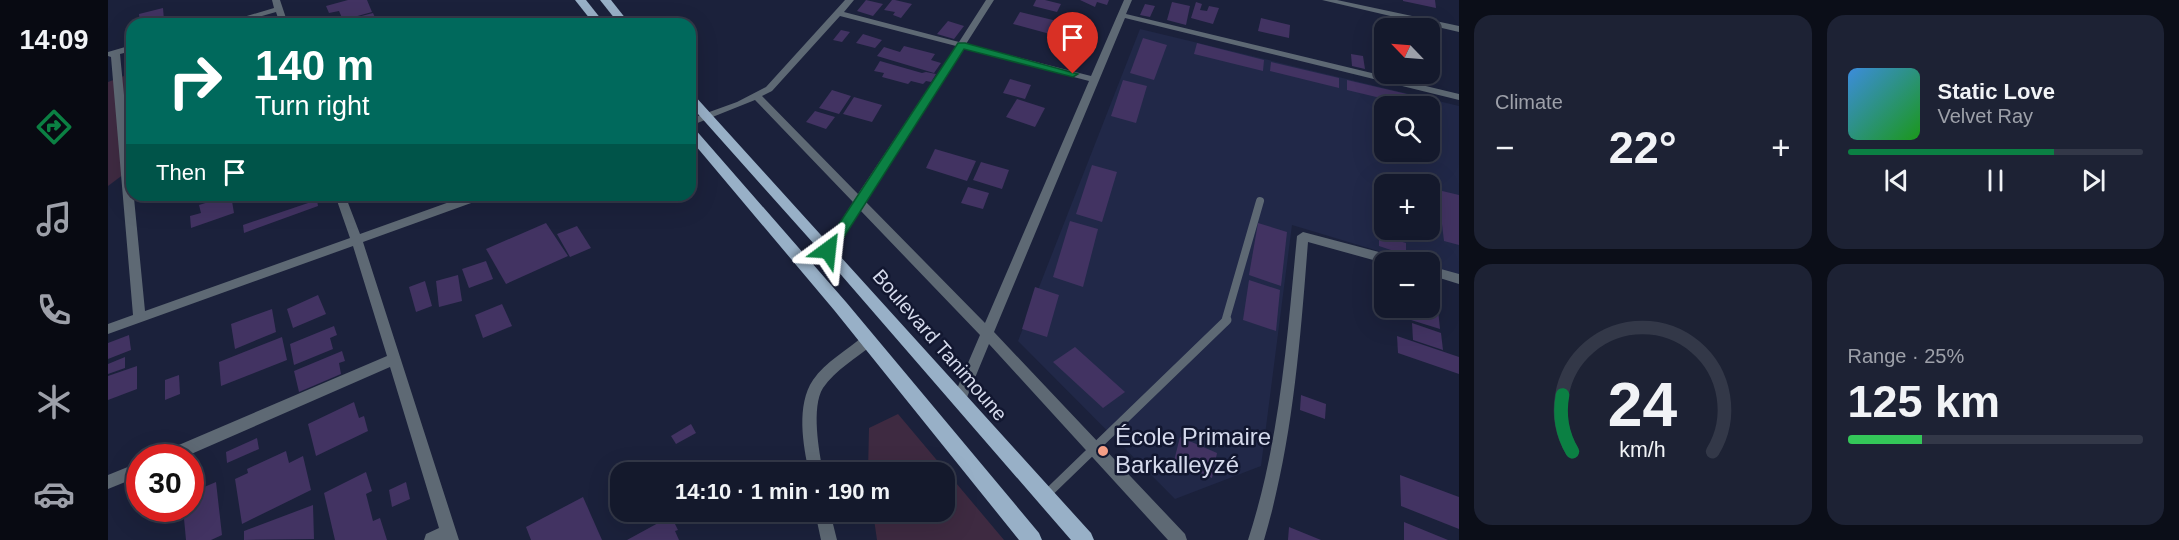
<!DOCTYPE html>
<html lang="en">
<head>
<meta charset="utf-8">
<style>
	body { margin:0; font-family:Arial,sans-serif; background:#1d2234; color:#f1f3f6; height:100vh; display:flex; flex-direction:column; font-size:22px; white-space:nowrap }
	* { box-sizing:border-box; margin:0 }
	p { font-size:20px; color:#9da0a9 }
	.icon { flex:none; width:33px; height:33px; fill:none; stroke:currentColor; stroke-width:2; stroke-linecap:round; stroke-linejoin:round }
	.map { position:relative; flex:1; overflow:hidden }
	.details { display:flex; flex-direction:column; gap:15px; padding:15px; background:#0b0e18; width:720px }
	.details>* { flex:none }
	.banner { position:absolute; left:18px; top:18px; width:570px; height:183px; border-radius:18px; box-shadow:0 6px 24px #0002,0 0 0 2px #333848; background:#00695c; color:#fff; overflow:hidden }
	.needle { width:39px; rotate:295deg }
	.controls { position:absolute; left:1266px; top:18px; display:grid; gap:12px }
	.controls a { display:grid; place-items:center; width:66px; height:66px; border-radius:12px; background:#14192c; box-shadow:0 6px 24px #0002,0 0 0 2px #333848; font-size:30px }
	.speed { position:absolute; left:18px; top:444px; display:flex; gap:12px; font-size:30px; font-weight:700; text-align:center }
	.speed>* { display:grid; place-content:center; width:78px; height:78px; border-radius:50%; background:#14192c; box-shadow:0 6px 24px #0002,0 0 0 2px #333848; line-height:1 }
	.speed .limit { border:9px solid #d22; background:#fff; color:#111 }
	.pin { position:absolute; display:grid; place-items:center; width:51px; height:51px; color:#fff; margin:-62px -26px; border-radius:50% 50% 50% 0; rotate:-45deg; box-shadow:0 0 6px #0007 }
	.pin .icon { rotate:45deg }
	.me { position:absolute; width:66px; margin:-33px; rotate:30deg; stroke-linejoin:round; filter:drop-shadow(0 0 4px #0008) }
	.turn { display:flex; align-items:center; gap:21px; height:126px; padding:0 30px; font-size:27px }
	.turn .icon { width:78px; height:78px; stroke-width:2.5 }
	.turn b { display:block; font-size:42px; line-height:51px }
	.then { display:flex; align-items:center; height:57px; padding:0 30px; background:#0003; gap:12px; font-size:22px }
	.big { font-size:45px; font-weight:800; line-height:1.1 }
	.details .tile { flex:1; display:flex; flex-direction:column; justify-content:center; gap:9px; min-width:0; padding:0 21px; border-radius:18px; background:#1d2234 }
	.details .dial { align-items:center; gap:0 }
	.dial svg { height:156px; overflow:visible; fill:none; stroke:#333848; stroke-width:7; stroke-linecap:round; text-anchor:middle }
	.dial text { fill:#f1f3f6; stroke:none }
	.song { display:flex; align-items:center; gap:18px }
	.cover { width:72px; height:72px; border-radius:9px; background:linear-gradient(135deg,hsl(210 70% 55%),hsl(120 70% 35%)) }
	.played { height:6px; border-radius:3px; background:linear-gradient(90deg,#0b8043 70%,#333848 70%) }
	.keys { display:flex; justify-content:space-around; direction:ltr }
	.heat { display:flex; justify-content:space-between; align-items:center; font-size:33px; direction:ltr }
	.charge { height:9px; border-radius:4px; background:linear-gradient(90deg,#34c759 25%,#333848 0) }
	.details .tiles { flex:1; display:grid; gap:15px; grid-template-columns:repeat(2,1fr) }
	.trip { position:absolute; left:502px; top:462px; width:345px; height:60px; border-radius:18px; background:#14192c; box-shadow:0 6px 24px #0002,0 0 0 2px #333848; font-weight:800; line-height:60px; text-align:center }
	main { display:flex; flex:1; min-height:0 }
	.tabs { display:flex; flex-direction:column; width:108px; justify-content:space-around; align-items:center; background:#080a12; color:#9da0a9 }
	.tabs .icon { width:42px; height:42px }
	.tabs .active { color:#0b8043 }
	.tabs b { font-size:27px; color:#f1f3f6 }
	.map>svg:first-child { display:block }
	.built { fill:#212848; fill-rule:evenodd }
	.green { fill:#3e2a41 }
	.building { fill:#423362 }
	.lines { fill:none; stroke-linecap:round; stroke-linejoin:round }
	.service-far1 { stroke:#5e6974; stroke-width:8 }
	.service { stroke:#5e6974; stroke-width:9 }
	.minor { fill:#5e6974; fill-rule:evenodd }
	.primary { fill:#98b0c7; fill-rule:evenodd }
	.route { fill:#0b8043; stroke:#07532c; stroke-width:1.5 }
	.poi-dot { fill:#f49e86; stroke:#121730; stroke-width:2 }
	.labels { text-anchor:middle; stroke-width:5; stroke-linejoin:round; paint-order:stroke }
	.street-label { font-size:20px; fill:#d5daec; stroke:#121730 }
	.near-poi-label { font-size:24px; fill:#d5daec; stroke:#121730; text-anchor:start }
</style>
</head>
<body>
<main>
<nav class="tabs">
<b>14:09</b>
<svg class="icon active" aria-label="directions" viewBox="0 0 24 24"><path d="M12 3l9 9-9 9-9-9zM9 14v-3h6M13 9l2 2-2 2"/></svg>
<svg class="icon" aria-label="music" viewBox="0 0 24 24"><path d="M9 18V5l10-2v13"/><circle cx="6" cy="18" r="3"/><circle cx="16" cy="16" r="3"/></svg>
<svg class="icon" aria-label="phone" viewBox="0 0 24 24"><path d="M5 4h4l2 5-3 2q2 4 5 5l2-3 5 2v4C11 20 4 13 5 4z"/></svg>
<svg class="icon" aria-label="climate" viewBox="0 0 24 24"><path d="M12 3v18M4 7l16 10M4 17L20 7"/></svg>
<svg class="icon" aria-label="car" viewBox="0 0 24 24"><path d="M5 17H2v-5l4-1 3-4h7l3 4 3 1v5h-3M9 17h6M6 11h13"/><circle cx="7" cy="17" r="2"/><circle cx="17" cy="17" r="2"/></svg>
</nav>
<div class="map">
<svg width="1351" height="540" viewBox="0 0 1351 540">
	<rect width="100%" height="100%" fill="#1b213b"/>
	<path class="built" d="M1032,29L1351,106V276L1322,267V262H1307L1184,225L1153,466L1067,499L910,341ZM1276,106H1322V152H1276ZM1276,184H1322V230H1276Z"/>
	<g class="green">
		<polygon points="24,73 24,168 0,186 0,82"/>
		<polygon points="790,414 896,540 769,540 765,512 837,512 837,472 760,472 761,428"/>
	</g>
	<g class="building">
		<polygon points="240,0 259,0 264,12 235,20 231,11 221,13 218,6"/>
		<polygon points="758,0 775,4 765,16 749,11"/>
		<polygon points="784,0 787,0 804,4 793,18 785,15 787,12 776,10"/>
		<polygon points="928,0 937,0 953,4 949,12 925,6"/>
		<polygon points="972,0 1001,0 999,5 989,2 987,7"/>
		<polygon points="1295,0 1327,0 1328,8 1295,1"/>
		<polygon points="1064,2 1082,6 1078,25 1059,20"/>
		<polygon points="1088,2 1094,4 1092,10 1099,11 1101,6 1111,8 1105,24 1083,18"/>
		<polygon points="1037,4 1047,6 1042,17 1032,15"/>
		<polygon points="55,8 56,20 32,24 31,14"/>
		<polygon points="912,12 949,21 942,34 905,24"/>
		<polygon points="265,13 269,22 227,24 227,23"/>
		<polygon points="1153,18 1182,25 1181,38 1150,31"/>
		<polygon points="840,21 856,26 846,39 829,34"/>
		<polygon points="733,30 742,32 734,42 725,40"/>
		<polygon points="755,34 774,40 767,48 748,43"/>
		<polygon points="1035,38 1059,45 1046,80 1022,73"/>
		<polygon points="1089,43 1156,60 1155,71 1086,54"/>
		<polygon points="796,46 827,54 823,60 833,63 826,73 769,56 776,47 792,52"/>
		<polygon points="1243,54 1255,56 1257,69 1244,66"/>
		<polygon points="772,61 814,73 818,72 828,74 823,82 818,81 815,84 803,81 800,84 774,77 776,73 766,71"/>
		<polygon points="1163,62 1231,78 1231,88 1162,71"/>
		<polygon points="1297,74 1321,75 1323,85 1298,80"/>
		<polygon points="902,79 923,85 917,99 895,93"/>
		<polygon points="1015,80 1039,86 1028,123 1003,116"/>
		<polygon points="1239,80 1316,98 1316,106 1306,106 1239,90"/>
		<polygon points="724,90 743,96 731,114 711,108"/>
		<polygon points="746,97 774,105 764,122 735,114"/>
		<polygon points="909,99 937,108 927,127 898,117"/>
		<polygon points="707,111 727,117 718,129 698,122"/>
		<polygon points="827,149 868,161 859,181 818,168"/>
		<polygon points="873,162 901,170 894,189 865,180"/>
		<polygon points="984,165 1009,172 994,222 968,214"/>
		<polygon points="860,187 881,193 875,209 853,203"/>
		<polygon points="1330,190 1351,195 1351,245 1336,241"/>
		<polygon points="123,195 126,213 83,228 82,216 93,213 91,205"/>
		<polygon points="209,200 210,206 136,233 135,225"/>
		<polygon points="962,221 990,229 975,287 945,277"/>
		<polygon points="438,223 460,256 398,284 378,249"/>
		<polygon points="1150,223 1179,232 1173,286 1141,275"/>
		<polygon points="469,226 483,248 462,257 449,234"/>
		<polygon points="1271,235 1298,243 1298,255 1271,246"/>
		<polygon points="378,261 385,279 361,288 354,269"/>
		<polygon points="1273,274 1276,275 1276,308 1322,308 1322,288 1328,290 1332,329 1274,311"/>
		<polygon points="350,275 354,301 331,307 328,281"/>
		<polygon points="1141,280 1172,290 1168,331 1135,320"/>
		<polygon points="317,281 324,306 308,312 301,287"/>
		<polygon points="927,287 951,295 939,337 914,329"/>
		<polygon points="210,295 218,314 185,328 179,309"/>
		<polygon points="394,304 404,326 375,338 367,315"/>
		<polygon points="164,309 168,332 127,349 123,324"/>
		<polygon points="1304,323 1333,333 1335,350 1305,340"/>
		<polygon points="226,326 229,335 222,338 225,349 186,365 182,344"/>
		<polygon points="21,335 23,350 0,359 0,343"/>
		<polygon points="1289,336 1351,357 1351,374 1290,353"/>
		<polygon points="174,337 179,360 113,386 111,362"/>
		<polygon points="967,347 1017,392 995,408 945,362"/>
		<polygon points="234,351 237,361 231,363 233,374 191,392 186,371"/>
		<polygon points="17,357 17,368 0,374 0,364"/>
		<polygon points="29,366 29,389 0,400 0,376"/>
		<polygon points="71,375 72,394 57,400 57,380"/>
		<polygon points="1193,395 1218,404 1217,419 1192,410"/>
		<polygon points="246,402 251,418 256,416 260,431 208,456 200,424"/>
		<polygon points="583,424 588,433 568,444 563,436"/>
		<polygon points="1072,437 1109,453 1104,478 1066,461"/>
		<polygon points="149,438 151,449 119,463 118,452"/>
		<polygon points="178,451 181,463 195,456 203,490 134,524 127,479 140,473 139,469"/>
		<polygon points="258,472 264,491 258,494 265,521 272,518 279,540 227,540 216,493"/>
		<polygon points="1292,475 1351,497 1351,529 1293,506"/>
		<polygon points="108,482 114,535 103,540 78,540 75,508 82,508 82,493"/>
		<polygon points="298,482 302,499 284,507 281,490"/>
		<polygon points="475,497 494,540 423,540 418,527"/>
		<polygon points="205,505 206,539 136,540 136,531"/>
		<polygon points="563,516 570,530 567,531 571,540 519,540"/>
		<polygon points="1296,522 1340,540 1296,540"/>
		<polygon points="1181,527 1213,540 1180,540"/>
	</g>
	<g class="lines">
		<polyline class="service-far1" points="1117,322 1152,201"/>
		<polyline class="service" points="938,495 1119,320"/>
		<g class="minor">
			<polygon points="164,0 172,0 180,24 172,24 168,12 126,24 112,24 166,8"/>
			<path d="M737,0H746L736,12L851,42L878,0H886L858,44L983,76L1016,0H1024L1018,14L1351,94V100L1017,18L886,332L1077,534L1079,540H1060L881,344L857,402L852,404L847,402L845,398L872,335L752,210L724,253H716L714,250L716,247L745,202L647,100L582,126V119L629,102L658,87ZM732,16L848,46L750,194L654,96L664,91ZM855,48L981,81L877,323L757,201Z"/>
			<polygon points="1214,0 1229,0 1351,26 1351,32"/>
			<polygon points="24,45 24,51 12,54 37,311 242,238 227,195 237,195 252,234 361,195 378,195 377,198 255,242 351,540 316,540 318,534 331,528 282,367 74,458 50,458 52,453 279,356 245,246 0,334 0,324 25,315 3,57 0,56 0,52"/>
			<path d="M1195,232L1290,257L1296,262L1276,263L1200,242C1192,343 1185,442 1156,540H1140C1172,441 1179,339 1189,236Z"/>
			<polygon points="1322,266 1351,274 1351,284 1322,275"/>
			<path d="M760,335L765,336L766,340L765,344C749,358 727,370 715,388C703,407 711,451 715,472H701C695,445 688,405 705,380C717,362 740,350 755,336Z"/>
			<polygon points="32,462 32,476 0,489 0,475"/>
			<polygon points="707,512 722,512 729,540 713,540"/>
		</g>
		<g class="primary">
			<polygon points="467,0 478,0 497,24 486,24"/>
			<polygon points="492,0 503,0 522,24 511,24"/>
			<polygon points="582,94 586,95 983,533 986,540 963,540 715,254 582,105"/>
			<polygon points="582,127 586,128 738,302 931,533 934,540 911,540 726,310 582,139"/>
		</g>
	</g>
	<polygon class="route" points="850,43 857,43 970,74 965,77 856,49 725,254 716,254 714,250 716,247"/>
	<circle class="poi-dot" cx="995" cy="451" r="6"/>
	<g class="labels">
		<g class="street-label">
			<text transform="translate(832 345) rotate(49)" y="7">Boulevard Tanimoune</text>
		</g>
		<g class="near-poi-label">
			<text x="1007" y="445">École Primaire<tspan x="1007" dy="28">Barkalleyzé</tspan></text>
		</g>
	</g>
</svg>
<div class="controls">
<a><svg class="needle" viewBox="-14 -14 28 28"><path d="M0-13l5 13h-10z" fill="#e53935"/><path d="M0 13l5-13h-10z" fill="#9da0a9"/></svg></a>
<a><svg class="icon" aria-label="search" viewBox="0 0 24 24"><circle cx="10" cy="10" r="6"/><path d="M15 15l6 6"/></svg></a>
<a>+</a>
<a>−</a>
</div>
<div class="speed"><div class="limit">30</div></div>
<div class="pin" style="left:965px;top:74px;background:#d93025"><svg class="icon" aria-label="arrive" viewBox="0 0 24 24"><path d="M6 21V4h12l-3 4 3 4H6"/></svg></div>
<svg class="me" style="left:720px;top:250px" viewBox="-20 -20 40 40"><path d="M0-17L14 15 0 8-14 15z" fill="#0b8043" stroke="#fff" stroke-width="4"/></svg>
<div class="trip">14:10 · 1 min · 190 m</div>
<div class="banner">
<div class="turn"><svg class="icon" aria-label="right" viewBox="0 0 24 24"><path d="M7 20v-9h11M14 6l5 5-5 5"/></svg><div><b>140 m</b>Turn right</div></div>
<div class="then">Then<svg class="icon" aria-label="arrive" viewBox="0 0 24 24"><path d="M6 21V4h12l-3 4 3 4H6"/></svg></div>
</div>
</div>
<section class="details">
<div class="tiles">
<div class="tile"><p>Climate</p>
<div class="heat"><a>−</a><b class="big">22°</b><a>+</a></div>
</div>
<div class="tile">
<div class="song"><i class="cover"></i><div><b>Static Love</b><p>Velvet Ray</p></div></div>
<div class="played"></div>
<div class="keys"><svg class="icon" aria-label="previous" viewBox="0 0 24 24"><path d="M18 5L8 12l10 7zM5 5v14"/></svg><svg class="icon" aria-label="pause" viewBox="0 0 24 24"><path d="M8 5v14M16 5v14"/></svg><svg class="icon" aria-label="next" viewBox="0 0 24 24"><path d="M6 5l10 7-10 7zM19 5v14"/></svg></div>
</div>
<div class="tile dial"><svg viewBox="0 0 100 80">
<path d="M14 69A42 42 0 1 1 86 69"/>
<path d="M14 69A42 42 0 0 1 9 40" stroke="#0b8043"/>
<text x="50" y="56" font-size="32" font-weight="700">24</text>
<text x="50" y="72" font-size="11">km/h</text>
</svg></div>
<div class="tile"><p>Range · 25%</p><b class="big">125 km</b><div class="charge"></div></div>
</div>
</section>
</main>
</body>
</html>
